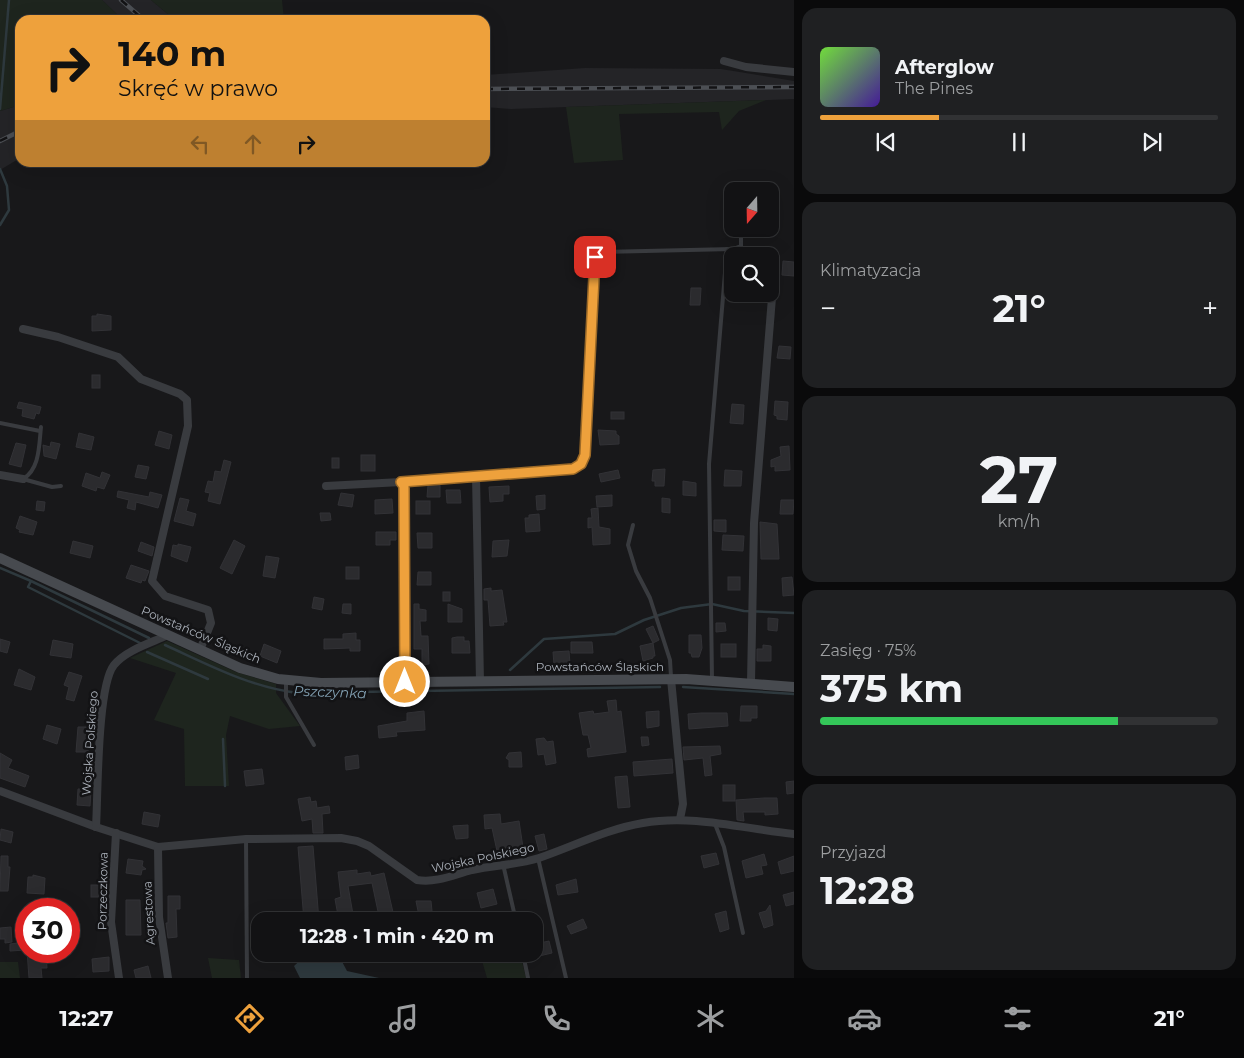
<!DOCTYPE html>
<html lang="pl">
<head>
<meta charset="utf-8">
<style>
	body { margin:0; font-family:Montserrat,sans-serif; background:#1f2022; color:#f1f3f6; height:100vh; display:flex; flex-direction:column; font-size:19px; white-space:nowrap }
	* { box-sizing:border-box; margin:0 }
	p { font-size:16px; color:#9c9ea0 }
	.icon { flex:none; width:28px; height:28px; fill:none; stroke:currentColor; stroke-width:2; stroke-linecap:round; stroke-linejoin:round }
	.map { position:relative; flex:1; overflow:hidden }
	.panel { display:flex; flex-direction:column; gap:8px; padding:8px; background:#0a0a0b; width:450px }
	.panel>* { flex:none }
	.top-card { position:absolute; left:15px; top:15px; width:475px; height:152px; border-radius:15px; box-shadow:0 5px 20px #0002,0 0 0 1px #313234; background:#eea13c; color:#111; overflow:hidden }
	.needle { width:32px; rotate:200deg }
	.fabs { position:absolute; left:724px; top:182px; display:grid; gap:10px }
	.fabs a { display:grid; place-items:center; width:55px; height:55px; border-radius:10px; background:#121214; box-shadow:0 5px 20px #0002,0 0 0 1px #313234; font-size:25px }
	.speed { position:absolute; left:15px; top:898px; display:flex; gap:10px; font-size:25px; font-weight:700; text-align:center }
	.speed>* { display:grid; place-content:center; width:65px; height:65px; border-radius:50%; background:#121214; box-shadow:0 5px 20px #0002,0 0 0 1px #313234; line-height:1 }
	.speed .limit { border:8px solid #d22; background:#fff; color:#111 }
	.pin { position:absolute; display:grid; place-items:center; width:42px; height:42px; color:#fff; margin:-21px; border-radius:10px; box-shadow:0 2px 8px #0006 }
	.me { position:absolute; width:55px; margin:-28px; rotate:0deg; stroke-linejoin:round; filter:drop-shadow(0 0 4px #0008) }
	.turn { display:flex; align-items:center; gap:18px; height:105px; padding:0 20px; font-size:22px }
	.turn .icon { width:65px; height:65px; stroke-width:2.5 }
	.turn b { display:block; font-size:35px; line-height:42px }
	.lanes { display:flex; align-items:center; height:48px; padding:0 20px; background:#0003; justify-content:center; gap:25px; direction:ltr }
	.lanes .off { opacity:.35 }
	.big { font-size:38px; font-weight:700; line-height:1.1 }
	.panel .widget { flex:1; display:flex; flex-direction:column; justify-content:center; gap:8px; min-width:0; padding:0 18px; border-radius:15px; background:#1f2022 }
	.panel .dial { align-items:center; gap:0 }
	.dial b { font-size:65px; line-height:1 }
	.song { display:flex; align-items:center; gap:15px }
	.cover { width:60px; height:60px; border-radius:8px; background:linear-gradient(135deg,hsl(100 70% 55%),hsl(260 70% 35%)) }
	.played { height:5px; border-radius:2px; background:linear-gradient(90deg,#eea13c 30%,#313234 30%) }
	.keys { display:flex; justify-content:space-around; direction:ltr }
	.heat { display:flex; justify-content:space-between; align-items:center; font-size:28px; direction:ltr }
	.charge { height:8px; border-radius:4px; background:linear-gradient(90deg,#34c759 75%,#313234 0) }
	.trip { position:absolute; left:251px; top:912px; width:292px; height:50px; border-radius:15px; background:#121214; box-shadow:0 5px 20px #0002,0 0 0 1px #313234; font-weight:700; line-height:50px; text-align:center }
	.tabs { display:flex; height:80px; justify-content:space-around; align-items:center; background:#070708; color:#9c9ea0 }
	.tabs .icon { width:35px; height:35px }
	.tabs .selected { color:#eea13c }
	.tabs b { font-size:22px; color:#f1f3f6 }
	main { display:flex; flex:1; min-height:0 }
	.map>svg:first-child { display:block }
	.built { fill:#242427 }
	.green { fill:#1e251e }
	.water { fill:#2e393e }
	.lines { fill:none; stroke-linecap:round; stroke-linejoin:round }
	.stream { stroke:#2e393e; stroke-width:2.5 }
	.building { fill:#2b2b2e; stroke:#323236 }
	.lane { stroke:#393b3f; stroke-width:4 }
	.street { stroke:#393b3f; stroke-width:8 }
	.secondary { stroke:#474a4f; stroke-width:10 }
	.rail-casing { stroke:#4c4f54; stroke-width:4.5 }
	.rail { stroke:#131315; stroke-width:2.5; stroke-dasharray:8; stroke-linecap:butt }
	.route-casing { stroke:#9b6927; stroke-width:12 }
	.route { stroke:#eea13c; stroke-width:9 }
	.labels { text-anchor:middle; stroke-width:5; stroke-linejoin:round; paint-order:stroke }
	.street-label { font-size:12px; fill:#abb1ba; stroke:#131315 }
	.water-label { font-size:14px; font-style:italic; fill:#83a1b3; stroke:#131315 }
</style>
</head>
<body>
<main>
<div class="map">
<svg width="794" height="978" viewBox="0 0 794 978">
	<rect width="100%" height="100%" fill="#18181a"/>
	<g class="built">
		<polygon points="102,0 151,0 175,20 123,20"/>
		<polygon points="585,68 721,69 794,81 794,99 511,109 485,107 485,75"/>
		<polygon points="20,105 20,158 0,170 0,111"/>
	</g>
	<g class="green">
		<polygon points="0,0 102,0 123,20 20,20 20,105 0,111"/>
		<polygon points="151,0 282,0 284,20 175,20"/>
		<polygon points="766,100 739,111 722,130 719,112 619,114 623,160 574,163 566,107"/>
		<polygon points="167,641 236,672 276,684 276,693 300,726 269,729 230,716 226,735 229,786 185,786 184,729 154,720 176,673 130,658"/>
		<polygon points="480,954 520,954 526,978 487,978"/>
		<polygon points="208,958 239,960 241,978 212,978"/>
		<polygon points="0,962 18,962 20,978 0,978"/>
	</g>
	<polygon class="water" points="307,954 338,954 347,971 379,978 300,978 294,966"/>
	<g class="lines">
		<g class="stream">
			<polyline points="0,109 9,0"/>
			<polyline points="0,169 7,186 9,210 0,225"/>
			<polyline points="0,568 31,581 149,638"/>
			<polyline points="31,581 28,587 140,643"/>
			<path d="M165,645C209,665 250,687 298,693L660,687"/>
			<polyline points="147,652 208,679"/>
			<polyline points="510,670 544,639 615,634 644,620 681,608 712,604 744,611 794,613"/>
			<polyline points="683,687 794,694"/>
			<polyline points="223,739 225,786"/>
		</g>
	</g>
	<g class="building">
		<polygon points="783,261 794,262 794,276 782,275"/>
		<polygon points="691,288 701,288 700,305 690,305"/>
		<polygon points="97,314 111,316 111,330 92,331 92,316 97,316"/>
		<polygon points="779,346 791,347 790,359 777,358"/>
		<rect x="92" y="375" width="8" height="13"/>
		<polygon points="775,401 788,402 787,420 777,419 777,416 774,415"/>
		<polygon points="19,402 41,407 39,414 36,413 34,419 22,416 23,409 17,408"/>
		<polygon points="732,404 744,405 743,424 730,423"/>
		<rect x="611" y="412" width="13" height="7"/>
		<polygon points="598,430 616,431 616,434 619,436 619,444 600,445"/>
		<polygon points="159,431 172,435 169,449 155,445"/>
		<polygon points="79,433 94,437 91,450 76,447"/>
		<polygon points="51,442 60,444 56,459 44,456 43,445 50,447"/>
		<polygon points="16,443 26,445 21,467 9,464"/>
		<polygon points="789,446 790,470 775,471 775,466 771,467 771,460 781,456 780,447"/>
		<rect x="361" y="455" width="14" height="16"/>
		<rect x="332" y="458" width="7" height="10"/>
		<polygon points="224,460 231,462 220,504 208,501 210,493 205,492 208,481 213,482 215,471 221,472"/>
		<polygon points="138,465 149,467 146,479 135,477"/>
		<polygon points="665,469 664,486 655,486 655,481 652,481 653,470"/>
		<polygon points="618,470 620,478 601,482 599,474"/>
		<polygon points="725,470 742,471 741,486 724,486"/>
		<polygon points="102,472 110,475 104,489 97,487 96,491 82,486 86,473 100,478"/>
		<polygon points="683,481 696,483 696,496 683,495"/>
		<polygon points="428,485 440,485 440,497 427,497"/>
		<polygon points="509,486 509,494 503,494 503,501 490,502 489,487"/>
		<polygon points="446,490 460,490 461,503 447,503"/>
		<polygon points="118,491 149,497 150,492 162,495 158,508 136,502 135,510 127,508 129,500 117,497"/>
		<polygon points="341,493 354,495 352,507 338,505"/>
		<polygon points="545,495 545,509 537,510 536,496"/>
		<polygon points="612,495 612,506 597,507 596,496"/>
		<polygon points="180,498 189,500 186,511 196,514 193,526 174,521"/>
		<polygon points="662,498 670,499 670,513 662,512"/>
		<polygon points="392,499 393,513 375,514 375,500"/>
		<polygon points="781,500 794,500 793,514 780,514"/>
		<polygon points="37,501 45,502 44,511 36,510"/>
		<rect x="416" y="501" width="14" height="13"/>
		<polygon points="598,508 599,527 610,529 610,544 593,545 592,527 588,528 588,518 592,518 591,509"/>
		<polygon points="320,513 330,513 331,520 321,521"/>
		<polygon points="539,514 540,531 526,532 525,518 529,518 529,515"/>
		<polygon points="20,516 37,522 33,535 19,532 20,530 16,528"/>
		<polygon points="714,520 726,520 726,532 714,531"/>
		<polygon points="760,522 777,524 779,559 761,559"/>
		<polygon points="376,532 396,532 396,540 390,540 390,545 376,545"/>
		<polygon points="417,533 432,533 432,548 418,548"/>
		<polygon points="723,535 744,536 743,551 722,550"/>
		<polygon points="234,540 245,546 232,574 220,568"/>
		<polygon points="509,540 507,556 492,557 493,541"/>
		<polygon points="73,541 93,546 90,558 70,553"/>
		<polygon points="141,542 154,547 152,556 138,551"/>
		<polygon points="178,544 191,547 187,562 171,556 173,545 178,546"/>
		<polygon points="266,556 279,558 275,578 263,576"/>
		<polygon points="131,565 149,571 145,581 142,580 141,583 126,578"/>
		<rect x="346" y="567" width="13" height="12"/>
		<polygon points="418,572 431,572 431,585 417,585"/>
		<rect x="728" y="577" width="12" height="13"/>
		<polygon points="792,577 794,595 783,596 782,578"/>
		<polygon points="491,588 491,591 502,590 507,622 503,622 504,625 490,626 488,600 484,600 484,589"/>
		<rect x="443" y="592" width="7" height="9"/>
		<polygon points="314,597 324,599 322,610 312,608"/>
		<polygon points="343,604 351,604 351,614 342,613"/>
		<polygon points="414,604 419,604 419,609 426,610 426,621 420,621 421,636 428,636 429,664 422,665 422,649 414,649"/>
		<polygon points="448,604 462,609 462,622 448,622"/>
		<polygon points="768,618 778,619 777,631 768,630"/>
		<polygon points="716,623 725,623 726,631 716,632"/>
		<polygon points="653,626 659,640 653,643 646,629"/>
		<polygon points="356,633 356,640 360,640 360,651 350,651 350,648 324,649 324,639 343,639 343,634"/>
		<polygon points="689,635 701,635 702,648 699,657 692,657 691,653 689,653"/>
		<polygon points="457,637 464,637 464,641 469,641 470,653 452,653 452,638"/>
		<polygon points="0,639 10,642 7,653 0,651"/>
		<polygon points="53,640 73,644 71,658 50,655"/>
		<polygon points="571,642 592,642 593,653 571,653"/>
		<polygon points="653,643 655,656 653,656 653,658 643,661 640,646"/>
		<polygon points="264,644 281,651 277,663 260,656"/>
		<rect x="721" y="644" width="15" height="13"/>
		<polygon points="763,645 771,646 771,661 757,661 757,649 763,649"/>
		<polygon points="569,651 570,664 554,665 553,652"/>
		<polygon points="19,669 35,677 31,690 14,685"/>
		<polygon points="69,672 82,676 74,701 66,699 69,687 64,685"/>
		<polygon points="616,700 617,712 621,711 626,752 588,757 587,749 591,748 588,735 583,735 579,713 593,711 594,714 609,712 607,701"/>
		<polygon points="741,706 757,706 757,718 751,718 751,721 740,721"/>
		<polygon points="424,711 425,730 396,732 397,736 379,738 378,726 407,721 407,713"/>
		<polygon points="659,711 659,726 647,728 646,712"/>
		<polygon points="701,713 727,713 728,726 689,729 688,714"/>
		<polygon points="47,725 61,729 57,744 43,739"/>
		<polygon points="78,727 90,727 88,752 76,752"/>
		<polygon points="641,737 648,737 649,745 642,746"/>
		<polygon points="544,738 547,742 553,741 556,763 546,765 544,754 538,755 536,739"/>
		<polygon points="720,746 721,754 710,756 712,775 705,776 703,758 684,760 683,747"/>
		<polygon points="521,752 522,767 509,767 509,760 506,758 509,753"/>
		<polygon points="0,753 12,760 8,768 29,776 25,787 0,778"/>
		<polygon points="358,755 359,768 346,770 345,757"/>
		<polygon points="672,759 673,773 634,776 633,762"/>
		<polygon points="262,769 264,784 246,786 244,771"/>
		<polygon points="627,776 630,807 618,808 615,777"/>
		<polygon points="794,781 794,793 787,794 786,782"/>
		<rect x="723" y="785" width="12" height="16"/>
		<polygon points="78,789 91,789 90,806 77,805"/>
		<polygon points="310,797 311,802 316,801 317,808 329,806 330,813 322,814 323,833 313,833 312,819 302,821 298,799"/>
		<polygon points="764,798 777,798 778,814 765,815 765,812 743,812 744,821 737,820 736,800"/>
		<polygon points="144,812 160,815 158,827 142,824"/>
		<polygon points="500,814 501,824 519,821 524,854 516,855 515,847 497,851 492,828 485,829 484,815"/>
		<polygon points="468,825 468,838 456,839 453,826"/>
		<polygon points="1,829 13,832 11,843 0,840"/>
		<polygon points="544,834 547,849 539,851 535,836"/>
		<polygon points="313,846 319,921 304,921 298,847"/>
		<polygon points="716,853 719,864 704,868 701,856"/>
		<polygon points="764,854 767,865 761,866 763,874 746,878 742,861"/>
		<polygon points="1,856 8,856 8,867 10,867 8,891 0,891"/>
		<polygon points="794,856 794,871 781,874 778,862"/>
		<polygon points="128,859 143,861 142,866 146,869 142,870 141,875 126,873"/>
		<polygon points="357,870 357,874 370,872 371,876 384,873 395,921 380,921 372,883 348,886 354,920 339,921 335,899 341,897 338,872"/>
		<polygon points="33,875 45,878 44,894 27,893 28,877 33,877"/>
		<polygon points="576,879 578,892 558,895 556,885"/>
		<rect x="91" y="885" width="14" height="12"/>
		<polygon points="493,889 497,904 481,908 477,893"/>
		<polygon points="794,892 794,904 786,906 783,895"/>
		<polygon points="168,896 180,896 180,909 176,909 177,937 168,938 166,923 168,923"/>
		<polygon points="126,900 140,900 141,935 126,935"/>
		<polygon points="416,901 431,901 432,911 427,912 427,915 419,916"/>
		<polygon points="770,905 773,925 764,928 759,913 766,911"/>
		<polygon points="726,911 729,929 720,932 715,914"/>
		<polygon points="532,913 534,921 520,921 519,917"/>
		<polygon points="583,919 587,928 571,934 567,926"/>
		<polygon points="11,927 12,942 5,943 5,939 0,939 0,928"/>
		<polygon points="549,941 552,953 535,957 535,944"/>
		<polygon points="26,942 26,950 10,951 10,944"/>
		<polygon points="27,951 46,953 47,968 41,968 42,978 29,978"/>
		<polygon points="109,957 109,971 93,972 92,959"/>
		<polygon points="148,966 151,978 136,978 134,970"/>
	</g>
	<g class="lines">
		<g class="lane">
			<polyline points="0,423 40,431"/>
			<path d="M23,479C40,469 39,445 41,427"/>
			<polyline points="23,479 52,487 61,486"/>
			<polyline points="401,482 578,467 585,455 594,263 596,254 601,252 733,249 741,246 741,229"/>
			<polyline points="633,525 628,545 636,571 650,598 670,660 671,677"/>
			<polyline points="712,679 709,464 727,249"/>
			<polyline points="286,682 286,697 314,745"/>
			<polyline points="715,824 724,847 743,933"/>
			<polyline points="246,839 247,978"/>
			<polyline points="538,858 566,978"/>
			<polyline points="503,864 516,921"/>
			<polyline points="523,954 528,978"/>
		</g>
		<g class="street">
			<polyline points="724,61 746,67 794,72"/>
			<polyline points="23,329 58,337 118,357 141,379 180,394 187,400 188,426 152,581 165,596 208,610 211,623 200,650"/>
			<polyline points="0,475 23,479"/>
			<polyline points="476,476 480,682"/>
			<polyline points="326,486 401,482 404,486 405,682"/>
			<polyline points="671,679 683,804 680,819"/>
			<polyline points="751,682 754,523 773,285"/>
			<path d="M0,791L96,827L158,847L246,839L341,838L357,841L369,846L417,880C437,883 453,875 472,870C494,865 518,865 539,858C574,846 607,829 643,823C693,814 744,829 794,834"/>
			<path d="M96,827C98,795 97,686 114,665C126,650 151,643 168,635"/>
			<polyline points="116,833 111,922 119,978"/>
			<polyline points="158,847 159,917 168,978"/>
		</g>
		<polyline class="secondary" points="0,558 240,668 278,679 321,683 686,679 794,687"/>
		<defs>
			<g id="rail">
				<polyline points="121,0 144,20"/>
				<polyline points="485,89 794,87"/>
				<polyline points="0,141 20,131"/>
			</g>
		</defs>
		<use href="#rail" class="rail-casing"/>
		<use href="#rail" class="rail"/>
	</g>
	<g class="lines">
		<defs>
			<polyline id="route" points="405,682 404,486 401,482 573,469 581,464 585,455 595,257"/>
		</defs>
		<use href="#route" class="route-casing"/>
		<use href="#route" class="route"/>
	</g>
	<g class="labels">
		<g class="street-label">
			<text transform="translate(201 635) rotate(23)" y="4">Powstańców Śląskich</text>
			<text x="600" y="671">Powstańców Śląskich</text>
			<text transform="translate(90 743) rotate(-86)" y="4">Wojska Polskiego</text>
			<text transform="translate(483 858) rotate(-12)" y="4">Wojska Polskiego</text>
			<text transform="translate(103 891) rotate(-89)" y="4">Porzeczkowa</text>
			<text transform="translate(149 913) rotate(-93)" y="4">Agrestowa</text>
		</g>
		<g class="water-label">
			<text transform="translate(330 692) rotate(2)" y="5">Pszczynka</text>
		</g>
	</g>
</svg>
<div class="fabs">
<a><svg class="needle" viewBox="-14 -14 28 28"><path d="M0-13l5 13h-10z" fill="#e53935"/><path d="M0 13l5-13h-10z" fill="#9c9ea0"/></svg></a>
<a><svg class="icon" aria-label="search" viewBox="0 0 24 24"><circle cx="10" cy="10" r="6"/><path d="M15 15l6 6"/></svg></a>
</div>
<div class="speed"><div class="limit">30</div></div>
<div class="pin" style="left:595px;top:257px;background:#d93025"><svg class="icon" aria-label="arrive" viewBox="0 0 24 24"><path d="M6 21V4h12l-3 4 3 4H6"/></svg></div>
<svg class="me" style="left:405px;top:682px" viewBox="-20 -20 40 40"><circle r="17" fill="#eea13c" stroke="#fff" stroke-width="3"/><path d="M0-11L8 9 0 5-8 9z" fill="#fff"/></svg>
<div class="trip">12:28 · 1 min · 420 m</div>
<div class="top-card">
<div class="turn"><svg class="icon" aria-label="right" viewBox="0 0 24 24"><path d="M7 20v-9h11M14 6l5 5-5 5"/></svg><div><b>140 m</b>Skręć w prawo</div></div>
<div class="lanes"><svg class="icon off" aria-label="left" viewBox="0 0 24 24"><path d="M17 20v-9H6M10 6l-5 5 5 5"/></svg><svg class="icon off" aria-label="ahead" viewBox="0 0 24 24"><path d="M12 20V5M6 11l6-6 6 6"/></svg><svg class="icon" aria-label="right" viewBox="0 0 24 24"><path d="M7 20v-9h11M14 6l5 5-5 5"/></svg></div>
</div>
</div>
<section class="panel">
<div class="widget">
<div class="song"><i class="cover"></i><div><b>Afterglow</b><p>The Pines</p></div></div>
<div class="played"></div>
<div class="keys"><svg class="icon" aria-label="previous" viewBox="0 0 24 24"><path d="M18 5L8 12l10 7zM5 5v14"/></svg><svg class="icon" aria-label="pause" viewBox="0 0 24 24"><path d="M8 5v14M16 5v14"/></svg><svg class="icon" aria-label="next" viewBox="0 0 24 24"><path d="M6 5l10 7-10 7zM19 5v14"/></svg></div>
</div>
<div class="widget"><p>Klimatyzacja</p>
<div class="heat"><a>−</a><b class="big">21°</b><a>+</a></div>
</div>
<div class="widget dial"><b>27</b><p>km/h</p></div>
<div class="widget"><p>Zasięg · 75%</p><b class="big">375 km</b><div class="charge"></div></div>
<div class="widget"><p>Przyjazd</p><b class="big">12:28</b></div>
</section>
</main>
<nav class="tabs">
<b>12:27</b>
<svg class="icon selected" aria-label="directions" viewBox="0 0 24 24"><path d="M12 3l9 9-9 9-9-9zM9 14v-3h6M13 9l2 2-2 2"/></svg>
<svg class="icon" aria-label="music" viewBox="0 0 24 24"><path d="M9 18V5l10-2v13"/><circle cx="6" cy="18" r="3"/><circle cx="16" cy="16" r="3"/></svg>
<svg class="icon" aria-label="phone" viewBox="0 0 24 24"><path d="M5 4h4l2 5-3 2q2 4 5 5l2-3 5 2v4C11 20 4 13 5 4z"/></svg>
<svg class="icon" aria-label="climate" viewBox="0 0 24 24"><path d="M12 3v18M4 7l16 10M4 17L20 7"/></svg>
<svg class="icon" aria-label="car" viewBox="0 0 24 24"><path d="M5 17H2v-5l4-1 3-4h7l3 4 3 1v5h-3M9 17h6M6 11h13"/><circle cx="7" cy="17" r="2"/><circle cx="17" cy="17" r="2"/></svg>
<svg class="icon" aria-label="filters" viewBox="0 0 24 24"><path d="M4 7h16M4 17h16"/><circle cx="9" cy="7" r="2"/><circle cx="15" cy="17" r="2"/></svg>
<b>21°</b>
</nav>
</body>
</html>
